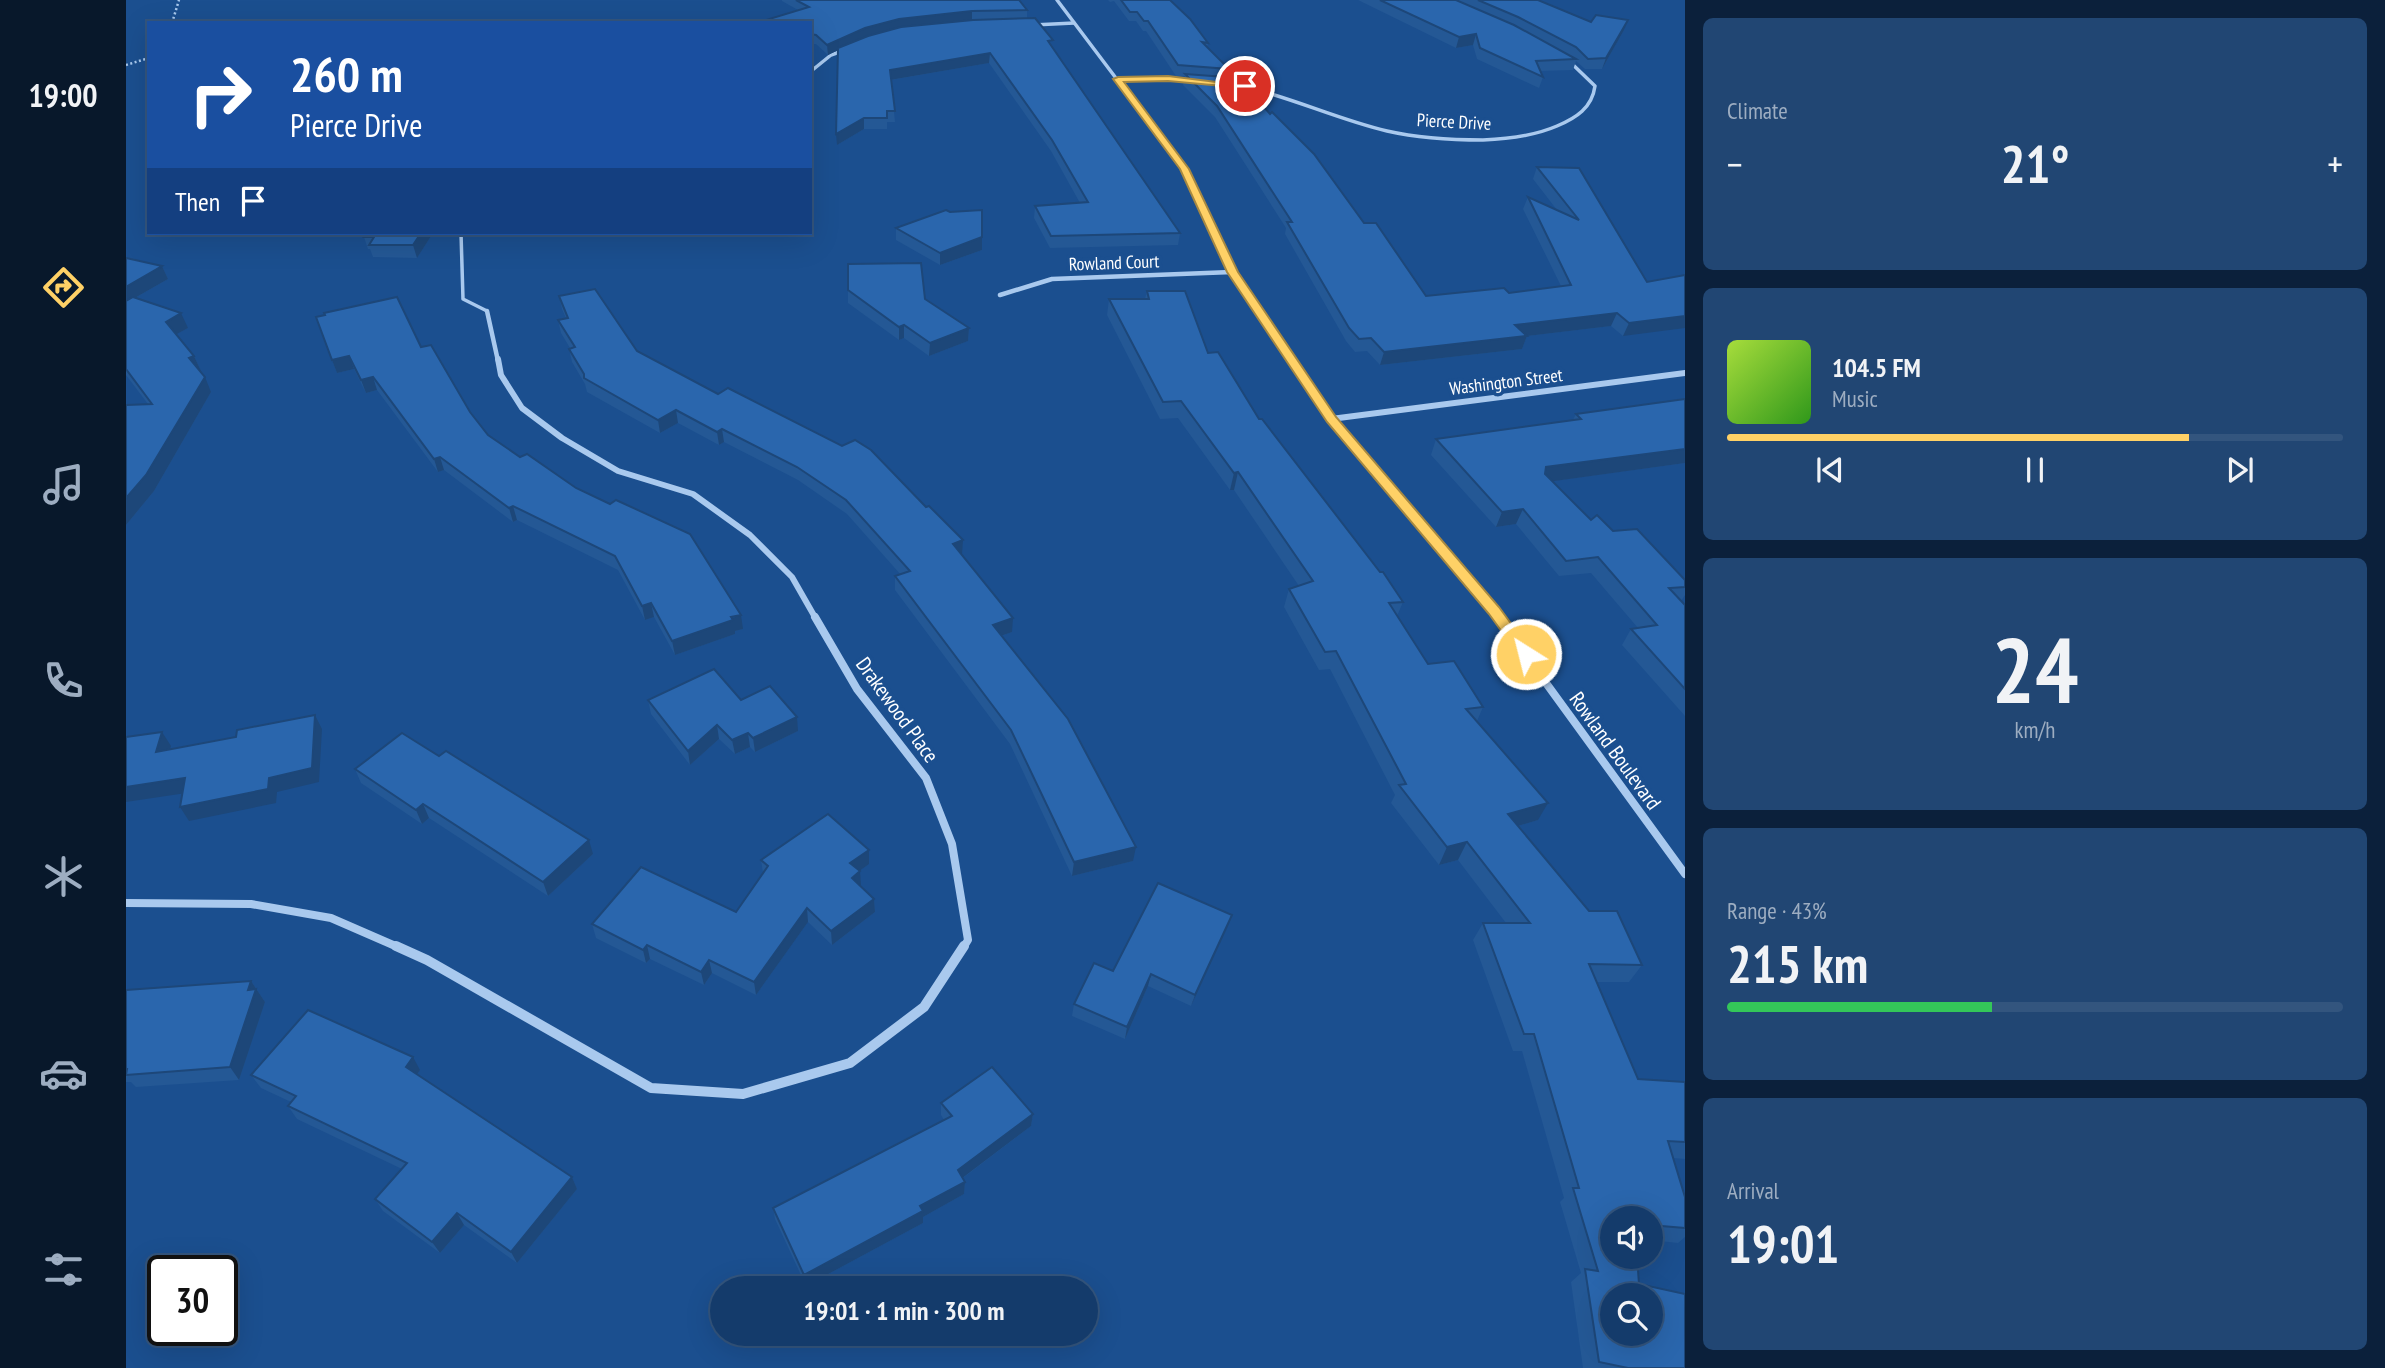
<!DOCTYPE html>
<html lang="en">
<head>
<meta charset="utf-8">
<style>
	body { margin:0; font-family:"PT Sans Narrow",sans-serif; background:#214673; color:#f1f3f6; height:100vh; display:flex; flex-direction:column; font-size:26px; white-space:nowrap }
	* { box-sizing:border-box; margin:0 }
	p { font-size:23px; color:#9dadc1 }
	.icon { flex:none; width:38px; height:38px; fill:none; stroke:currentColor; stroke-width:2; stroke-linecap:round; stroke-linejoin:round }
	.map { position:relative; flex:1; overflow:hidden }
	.drawer { display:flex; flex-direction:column; gap:18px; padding:18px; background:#0b203b; width:700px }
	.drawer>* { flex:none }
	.guide { position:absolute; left:21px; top:21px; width:665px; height:214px; border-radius:0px; box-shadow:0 7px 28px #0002,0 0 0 2px #33557e; background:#1a4fa0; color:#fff; overflow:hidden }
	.fabs { position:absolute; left:1474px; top:1206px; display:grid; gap:14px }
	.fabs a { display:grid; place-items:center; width:63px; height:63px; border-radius:50%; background:#143b6b; box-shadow:0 7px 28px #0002,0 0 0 2px #33557e; font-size:35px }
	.speed { position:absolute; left:21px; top:1255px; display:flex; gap:14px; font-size:35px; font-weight:700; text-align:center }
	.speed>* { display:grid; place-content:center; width:91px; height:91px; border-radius:50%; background:#143b6b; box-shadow:0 7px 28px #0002,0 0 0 2px #33557e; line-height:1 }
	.speed .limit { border:4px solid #111; border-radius:10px; background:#fff; color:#111 }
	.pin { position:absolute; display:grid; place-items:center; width:60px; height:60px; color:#fff; margin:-30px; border:4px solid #fff; border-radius:50%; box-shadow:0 2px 7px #0007 }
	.me { position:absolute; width:77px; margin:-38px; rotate:324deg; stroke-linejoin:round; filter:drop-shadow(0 0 5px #0008) }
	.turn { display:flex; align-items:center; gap:24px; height:147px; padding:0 28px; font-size:32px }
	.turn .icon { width:91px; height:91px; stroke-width:2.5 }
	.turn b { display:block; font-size:49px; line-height:60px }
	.then { display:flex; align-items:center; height:66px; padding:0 28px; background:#0003; gap:14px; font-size:26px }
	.big { font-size:52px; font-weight:600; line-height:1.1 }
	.drawer .tile { flex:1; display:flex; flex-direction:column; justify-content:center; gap:10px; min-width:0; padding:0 24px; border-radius:10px; background:#214673 }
	.drawer .dial { align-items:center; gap:0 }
	.dial b { font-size:91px; line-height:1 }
	.song { display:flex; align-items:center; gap:21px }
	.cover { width:84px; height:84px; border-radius:10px; background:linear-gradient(135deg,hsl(80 70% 55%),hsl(110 70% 35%)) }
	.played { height:7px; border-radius:4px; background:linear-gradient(90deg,#ffd166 75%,#33557e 75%) }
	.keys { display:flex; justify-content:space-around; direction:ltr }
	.heat { display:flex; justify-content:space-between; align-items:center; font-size:38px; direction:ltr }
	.charge { height:10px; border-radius:5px; background:linear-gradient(90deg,#34c759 43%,#33557e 0) }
	.trip { position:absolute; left:584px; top:1276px; width:388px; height:70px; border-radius:35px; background:#143b6b; box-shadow:0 7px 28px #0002,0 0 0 2px #33557e; font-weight:600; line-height:70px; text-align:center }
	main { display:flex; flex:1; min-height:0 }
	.dock { display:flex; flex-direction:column; width:126px; justify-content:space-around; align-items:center; background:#08182b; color:#9dadc1 }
	.dock .icon { width:49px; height:49px }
	.dock .selected { color:#ffd166 }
	.dock b { font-size:32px; color:#f1f3f6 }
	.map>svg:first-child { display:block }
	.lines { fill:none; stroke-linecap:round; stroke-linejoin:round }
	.path { stroke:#a9c9ee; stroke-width:2.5; stroke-dasharray:2 2.5; stroke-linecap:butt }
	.service { stroke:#a9c9ee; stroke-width:3.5 }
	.minor-far4 { stroke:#a9c9ee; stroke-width:3.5 }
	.minor-far3 { stroke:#a9c9ee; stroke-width:4.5 }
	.minor-far2 { stroke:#a9c9ee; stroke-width:6 }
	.minor-far1 { stroke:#a9c9ee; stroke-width:8 }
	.minor { stroke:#a9c9ee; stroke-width:10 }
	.wall { fill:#245895 }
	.shaded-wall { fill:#1d4779 }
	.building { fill:#2a66ad; stroke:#1d4779; stroke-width:2; fill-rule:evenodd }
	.route { fill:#ffd166; stroke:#a68842; stroke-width:2 }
	.labels { text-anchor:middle; stroke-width:7; stroke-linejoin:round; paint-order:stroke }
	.far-street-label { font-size:18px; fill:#fff; stroke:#1b4f8f }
	.street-label { font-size:21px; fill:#fff; stroke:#1b4f8f }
</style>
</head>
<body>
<main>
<nav class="dock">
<b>19:00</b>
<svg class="icon selected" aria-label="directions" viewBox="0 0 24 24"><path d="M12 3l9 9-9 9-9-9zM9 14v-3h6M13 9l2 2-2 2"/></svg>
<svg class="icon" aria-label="music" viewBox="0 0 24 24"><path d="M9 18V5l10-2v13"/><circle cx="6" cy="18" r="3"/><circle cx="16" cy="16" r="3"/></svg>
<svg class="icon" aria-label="phone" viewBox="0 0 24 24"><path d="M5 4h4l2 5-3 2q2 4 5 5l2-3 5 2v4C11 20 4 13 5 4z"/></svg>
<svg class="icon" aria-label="climate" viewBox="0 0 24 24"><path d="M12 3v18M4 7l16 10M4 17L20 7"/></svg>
<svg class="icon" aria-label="car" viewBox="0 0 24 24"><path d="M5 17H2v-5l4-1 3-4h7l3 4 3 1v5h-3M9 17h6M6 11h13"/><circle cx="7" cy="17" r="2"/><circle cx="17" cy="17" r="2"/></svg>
<svg class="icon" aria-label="filters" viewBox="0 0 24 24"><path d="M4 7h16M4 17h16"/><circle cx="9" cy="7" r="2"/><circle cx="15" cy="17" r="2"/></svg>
</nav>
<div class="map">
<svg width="1559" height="1368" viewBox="0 0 1559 1368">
	<rect width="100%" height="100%" fill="#1b4f8f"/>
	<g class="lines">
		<g class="path">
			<polyline points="46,23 53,0"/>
			<polyline points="0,65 23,58"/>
		</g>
		<polyline class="service" points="335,233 337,299 361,311"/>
		<g class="minor-far4">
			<polyline points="931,0 1051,159"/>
			<polyline points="907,25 948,23"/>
			<polyline points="684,72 705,55 719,50"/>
			<polyline points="991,80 1066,80"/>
			<path d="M1112,85C1163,96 1210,119 1261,131C1292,138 1325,140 1357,140C1382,139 1408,136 1431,126C1450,118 1466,108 1469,86L1442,60"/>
		</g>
		<g class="minor-far3">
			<polyline points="1050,157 1058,168 1106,272 1166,361"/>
			<polyline points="874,295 926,279 1106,272"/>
			<polyline points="361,311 372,361"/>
		</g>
		<g class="minor-far2">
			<polyline points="372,359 375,375 396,408 436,438 492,471 567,494 624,535 666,577 690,619"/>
			<polyline points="1165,359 1205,419 1374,619"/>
			<polyline points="1205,419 1559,373"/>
		</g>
		<g class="minor-far1">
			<polyline points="689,617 731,689 800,778 826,844 842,940 837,948"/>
			<polyline points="1372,617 1559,874"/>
			<polyline points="0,903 125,904 205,918 274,948"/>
		</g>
		<polyline class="minor" points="270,946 301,960 525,1088 617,1094 724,1063 798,1007 838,946"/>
	</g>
	<g class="wall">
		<polygon points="656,0 893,0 901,10 901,19 927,48 1054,233 1052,245 924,248 908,218 909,206 954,203 925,151 863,63 765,80 769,122 761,122 761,129 738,129 711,145 712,50 702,55 690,44 684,44 684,23 672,10 656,1"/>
		<polygon points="982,0 1044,0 1082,43 1081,47 1103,69 1101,77 1238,223 1300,296 1383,293 1435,286 1397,209 1402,197 1431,210 1407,179 1411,167 1521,282 1559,275 1497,336 1485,326 1401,336 1396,349 1254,365 1241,351 1229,352 1220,341 1159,234 1160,228 1089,117 1057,85 1059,76 1050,76 1020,31 1017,31 1010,21 1003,21 988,1 984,2"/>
		<polygon points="1232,0 1412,0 1465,22 1502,20 1498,30 1476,69 1459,69 1450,61 1447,70 1414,71 1417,77 1413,88 1351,59 1347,45 1330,48"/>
		<polygon points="770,228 856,237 856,250 814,265 770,240"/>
		<polygon points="241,233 307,233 291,258 247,257 244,249 242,249 238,237"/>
		<polygon points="0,258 36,266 42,279 9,298 62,328 50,334 68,356 75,371 74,372 85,392 28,491 0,525 0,405 22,404 0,375"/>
		<polygon points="722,264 799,299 843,328 842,341 803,356 778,338 773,340 722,303"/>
		<polygon points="1021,291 1082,353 1133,419 1277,602 1271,616 1302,664 1357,707 1351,721 1412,820 1392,826 1463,911 1516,965 1503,982 1470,982 1512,1079 1559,1082 1559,1159 1547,1158 1559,1197 1559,1237 1552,1243 1524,1240 1524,1218 1486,1218 1513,1284 1559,1368 1457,1368 1445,1282 1455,1273 1434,1202 1438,1198 1396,1051 1387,1051 1347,940 1357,923 1380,923 1332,860 1313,865 1265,803 1269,795 1204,669 1193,670 1158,607 1163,589 1173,586 1108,490 1104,490 1052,418 1034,419 981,315 983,299 1019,299"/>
		<polygon points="433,296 511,351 836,554 835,555 886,632 875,636 1007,861 946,876 884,744 769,590 769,576 775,575 721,514 672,480 598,442 593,445 552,423 534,433 461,392 459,384 446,362 443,349 444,348 435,333 432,320 440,318 436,309"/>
		<polygon points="190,317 295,347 362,435 617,629 609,631 609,634 549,655 528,617 519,620 492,570 391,520 387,522 318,470 312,472 251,390 240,393 228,369 211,373"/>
		<polygon points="1559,399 1559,463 1426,481 1465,520 1487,531 1559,580 1559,595 1555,601 1559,605 1559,716 1496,645 1505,629 1512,628 1465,573 1433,576 1390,524 1370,527 1305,455 1310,439 1447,420 1450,414"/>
		<polygon points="522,700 615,700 672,731 629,752 624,747 609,754 593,739 564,765 525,714"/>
		<polygon points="313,756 467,854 422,896 303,818 296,824 235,783 229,769"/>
		<polygon points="743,850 743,864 733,871 734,886 748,899 749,912 706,945 682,922 630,995 586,973 578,985 524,959 520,963 470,938 466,924 610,912 637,873 635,860"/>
		<polygon points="1106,915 1102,926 1065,1006 1022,986 999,1039 946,1016 948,1004 987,971"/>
		<polygon points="125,981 139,1002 113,1080 10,1087 5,1082 0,1082 0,990"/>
		<polygon points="294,1070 291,1074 446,1177 451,1189 391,1263 338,1225 314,1253 257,1211 249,1199 276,1169 171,1119 162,1106 165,1102 135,1088 125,1075"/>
		<polygon points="815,1103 907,1114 905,1126 837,1178 839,1182 838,1194 797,1217 797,1223 680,1286 649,1219 647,1208 818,1120 815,1115"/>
	</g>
	<g class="shaded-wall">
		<polygon points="846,11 846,21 739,37 702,55 701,45 739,28 773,19"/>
		<polygon points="1502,20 1498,30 1476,69 1480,58"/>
		<polygon points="1350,34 1347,45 1330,48 1333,37"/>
		<polygon points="864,53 863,63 764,80 764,70"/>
		<polygon points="738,118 738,129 711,145 710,134"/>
		<polygon points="295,233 307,233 291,258 287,245"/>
		<polygon points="856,237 856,250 814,265 814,253"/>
		<polygon points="36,266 42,279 0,303 0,287"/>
		<polygon points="55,313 62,328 47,336 40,322"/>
		<polygon points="1491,313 1485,326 1401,336 1396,349 1254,365 1258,352 1389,325"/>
		<polygon points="1559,316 1559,328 1497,336 1503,323"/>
		<polygon points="778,325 778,338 773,340 773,327"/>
		<polygon points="843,328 842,341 803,356 804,343"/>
		<polygon points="68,356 75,371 70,373 63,358"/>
		<polygon points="223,356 228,369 211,373 206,360"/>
		<polygon points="79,377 85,392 28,491 0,525 0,498"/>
		<polygon points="247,377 251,390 240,393 235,380"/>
		<polygon points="550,410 552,423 534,433 532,420"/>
		<polygon points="596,429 598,442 593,445 591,432"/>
		<polygon points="1559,449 1559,463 1414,483 1420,467"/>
		<polygon points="314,457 318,470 312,472 308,459"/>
		<polygon points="1112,472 1108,490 1104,490 1108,473"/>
		<polygon points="387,506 391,520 387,522 383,508"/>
		<polygon points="1397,509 1390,524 1370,527 1376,512"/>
		<polygon points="837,540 836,554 826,558 827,544"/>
		<polygon points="525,603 528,617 519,620 516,606"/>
		<polygon points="615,615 617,629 609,631 609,634 549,655 546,641"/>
		<polygon points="887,618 886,632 866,639 867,625"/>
		<polygon points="189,715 196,729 193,782 151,792 150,803 63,821 54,807 143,778"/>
		<polygon points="671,717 672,731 629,752 627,738"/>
		<polygon points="591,725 593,739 564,765 562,751"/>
		<polygon points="36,732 45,746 39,766 30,752"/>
		<polygon points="622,733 624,747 609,754 606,740"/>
		<polygon points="59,778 67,792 0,802 0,787"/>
		<polygon points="1422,803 1412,820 1372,832 1382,814"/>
		<polygon points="297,804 303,818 296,824 290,810"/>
		<polygon points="463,840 467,854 422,896 417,882"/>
		<polygon points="1341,842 1332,860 1313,865 1321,847"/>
		<polygon points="1010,847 1007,861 946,876 948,862"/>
		<polygon points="743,850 743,864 725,877 724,863"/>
		<polygon points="734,871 735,885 726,892 726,878"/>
		<polygon points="748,899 749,912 706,945 705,931"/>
		<polygon points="681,908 682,922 630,995 628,982"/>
		<polygon points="1106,915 1102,926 1065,1006 1069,995"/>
		<polygon points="521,945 524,959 520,963 517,950"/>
		<polygon points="583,960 586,973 578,985 575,972"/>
		<polygon points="1025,974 1022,986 999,1039 1001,1027"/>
		<polygon points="125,981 139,1002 113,1080 104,1067 122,990"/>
		<polygon points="287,1057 294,1070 287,1080 280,1067"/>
		<polygon points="907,1114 905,1126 831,1182 832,1170"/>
		<polygon points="446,1177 451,1189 391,1263 385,1252"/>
		<polygon points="839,1182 838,1194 797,1217 797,1223 680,1286 678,1275 794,1206"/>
		<polygon points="331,1213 338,1225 314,1253 306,1242"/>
	</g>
	<g class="building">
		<polygon points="670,0 893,0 901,10 846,11 773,19 739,28 701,45 690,35 684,34 684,23 630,23 683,7"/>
		<polygon points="995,0 1044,0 1064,19 1082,43 1076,42 1103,69 1052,65 1022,21 1018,21 1011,12 1004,12"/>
		<polygon points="1254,0 1330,0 1388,25 1450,59 1410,61 1417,77 1354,48 1350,34 1333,37"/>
		<polygon points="1352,0 1412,0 1465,22 1470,15 1502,20 1480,58 1462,59 1450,47 1392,17"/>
		<polygon points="909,18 927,40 922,41 1054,233 925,236 909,206 962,202 926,140 864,53 764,70 769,111 761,111 761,118 738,118 710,134 712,48 742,36 775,27 847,20"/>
		<polygon points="1059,74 1113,78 1144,114 1146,112 1188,154 1238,223 1250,223 1300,296 1378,288 1383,293 1445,285 1402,197 1453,220 1411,167 1453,168 1521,282 1559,275 1559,316 1503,323 1491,313 1389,325 1401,336 1258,352 1245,338 1233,339 1223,328 1161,222 1166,222 1091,106"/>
		<polygon points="820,210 824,212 856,210 856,237 814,253 770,228"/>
		<polygon points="241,233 295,233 287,245 243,245 248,237 238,237"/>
		<polygon points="0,258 36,266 0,287"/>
		<polygon points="795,263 799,299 843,328 804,343 778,325 773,327 722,290 722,264"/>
		<polygon points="469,289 511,351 592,394 602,388 716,446 729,440 745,450 800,507 803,506 837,540 827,544 887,618 867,625 942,719 1010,847 948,862 885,730 769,576 784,571 720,500 671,467 596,429 591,432 550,410 532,420 458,378 458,374 443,349 449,347 432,320 442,318 433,296"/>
		<path d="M1021,291H1059L1082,353L1092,352L1133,419H1136L1254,572H1257L1277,602L1263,603L1302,664L1328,661L1357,707L1340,709L1422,803L1382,814L1463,911H1491L1516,965L1463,964L1512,1079L1559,1082V1142L1542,1141L1559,1197V1228L1524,1225V1218H1486V1256H1511L1513,1284L1559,1294V1368H1502L1473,1362L1459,1269L1472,1271L1447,1188H1453L1408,1034H1398L1357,923H1404L1341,842L1321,847L1273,785L1280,784L1210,651L1199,652L1163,589L1187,581L1112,472L1108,473L1055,401L1037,402L983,299H1023ZM1486,1295H1524V1334H1486Z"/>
		<polygon points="7,297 55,313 40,322 68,356 63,358 79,377 20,475 0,498 0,405 26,404 0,369 0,301"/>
		<polygon points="271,297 295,347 305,345 344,412 362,435 394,457 401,454 450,488 484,504 490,500 564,534 615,615 605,617 607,620 546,641 525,603 516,606 489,556 387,506 383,508 314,457 308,459 247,377 235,380 223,356 206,360 190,317 199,315 198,313"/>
		<polygon points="1559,399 1559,449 1420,467 1419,474 1465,520 1471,515 1487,531 1511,529 1559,580 1559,587 1543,588 1559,605 1559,689 1505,629 1531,625 1472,557 1440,561 1397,509 1376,512 1310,439 1455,419 1450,414"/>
		<polygon points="588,669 615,700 644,686 671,717 627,738 622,733 606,740 591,725 562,751 522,700"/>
		<polygon points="189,715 186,768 143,778 142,789 54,807 59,778 0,787 0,737 36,732 30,752 110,737 111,730"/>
		<polygon points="276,733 313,756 320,751 463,840 417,882 297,804 290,810 229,769"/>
		<polygon points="702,814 743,850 724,863 734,871 726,878 748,899 705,931 681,908 628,982 583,960 575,972 521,945 517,950 466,924 515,867 610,912 642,866 635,860"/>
		<polygon points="1032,883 1106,915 1069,995 1025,974 1001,1027 948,1004 968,963 987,971"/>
		<polygon points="125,981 122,990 130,989 104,1067 0,1075 1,1069 0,1069 0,990"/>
		<polygon points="182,1010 287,1057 280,1067 446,1177 385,1252 331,1213 306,1242 249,1199 281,1163 162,1106 170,1096 125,1075"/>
		<polygon points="866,1067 907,1114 832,1170 839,1182 794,1206 797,1211 678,1275 647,1208 826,1116 815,1103"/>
	</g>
	<polygon class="route" points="1042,76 1123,86 1119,88 1042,81 998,82 1063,169 1112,272 1210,417 1373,607 1405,651 1408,654 1405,658 1395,658 1363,614 1201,422 1101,272 1054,169 987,79 992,77"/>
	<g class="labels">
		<g class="far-street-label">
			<text transform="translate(1328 122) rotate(3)" y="6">Pierce Drive</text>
			<text transform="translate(988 263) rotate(-2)" y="6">Rowland Court</text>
			<text transform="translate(1380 382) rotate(-7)" y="6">Washington Street</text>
		</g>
		<g class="street-label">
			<text transform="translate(771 710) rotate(54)" y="7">Drakewood Place</text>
			<text transform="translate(1489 751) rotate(54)" y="7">Rowland Boulevard</text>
		</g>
	</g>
</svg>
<div class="fabs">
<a><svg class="icon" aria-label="sound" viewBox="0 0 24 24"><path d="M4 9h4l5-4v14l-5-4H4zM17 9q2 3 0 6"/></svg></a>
<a><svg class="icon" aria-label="search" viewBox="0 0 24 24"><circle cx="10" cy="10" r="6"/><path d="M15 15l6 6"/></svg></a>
</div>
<div class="speed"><div class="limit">30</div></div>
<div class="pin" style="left:1119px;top:86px;background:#d93025"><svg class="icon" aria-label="arrive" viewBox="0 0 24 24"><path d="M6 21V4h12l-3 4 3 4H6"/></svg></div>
<svg class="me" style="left:1400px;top:654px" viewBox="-20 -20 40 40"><circle r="17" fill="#ffd166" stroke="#fff" stroke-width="3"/><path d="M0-11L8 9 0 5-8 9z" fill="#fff"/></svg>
<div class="trip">19:01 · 1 min · 300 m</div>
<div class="guide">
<div class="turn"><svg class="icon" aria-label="right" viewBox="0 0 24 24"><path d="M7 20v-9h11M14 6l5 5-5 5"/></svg><div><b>260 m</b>Pierce Drive</div></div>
<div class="then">Then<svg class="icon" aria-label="arrive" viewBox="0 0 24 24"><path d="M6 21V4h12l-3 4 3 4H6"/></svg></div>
</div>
</div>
<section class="drawer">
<div class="tile"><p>Climate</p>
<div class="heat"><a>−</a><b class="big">21°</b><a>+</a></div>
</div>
<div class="tile">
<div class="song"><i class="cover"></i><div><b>104.5 FM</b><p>Music</p></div></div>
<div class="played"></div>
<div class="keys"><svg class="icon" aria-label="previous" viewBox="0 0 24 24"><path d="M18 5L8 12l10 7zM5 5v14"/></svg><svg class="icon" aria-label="pause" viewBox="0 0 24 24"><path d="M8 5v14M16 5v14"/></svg><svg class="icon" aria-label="next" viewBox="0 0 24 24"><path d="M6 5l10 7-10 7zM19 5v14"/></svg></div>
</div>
<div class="tile dial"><b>24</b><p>km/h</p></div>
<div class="tile"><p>Range · 43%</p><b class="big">215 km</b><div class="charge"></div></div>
<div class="tile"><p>Arrival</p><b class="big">19:01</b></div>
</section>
</main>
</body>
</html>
